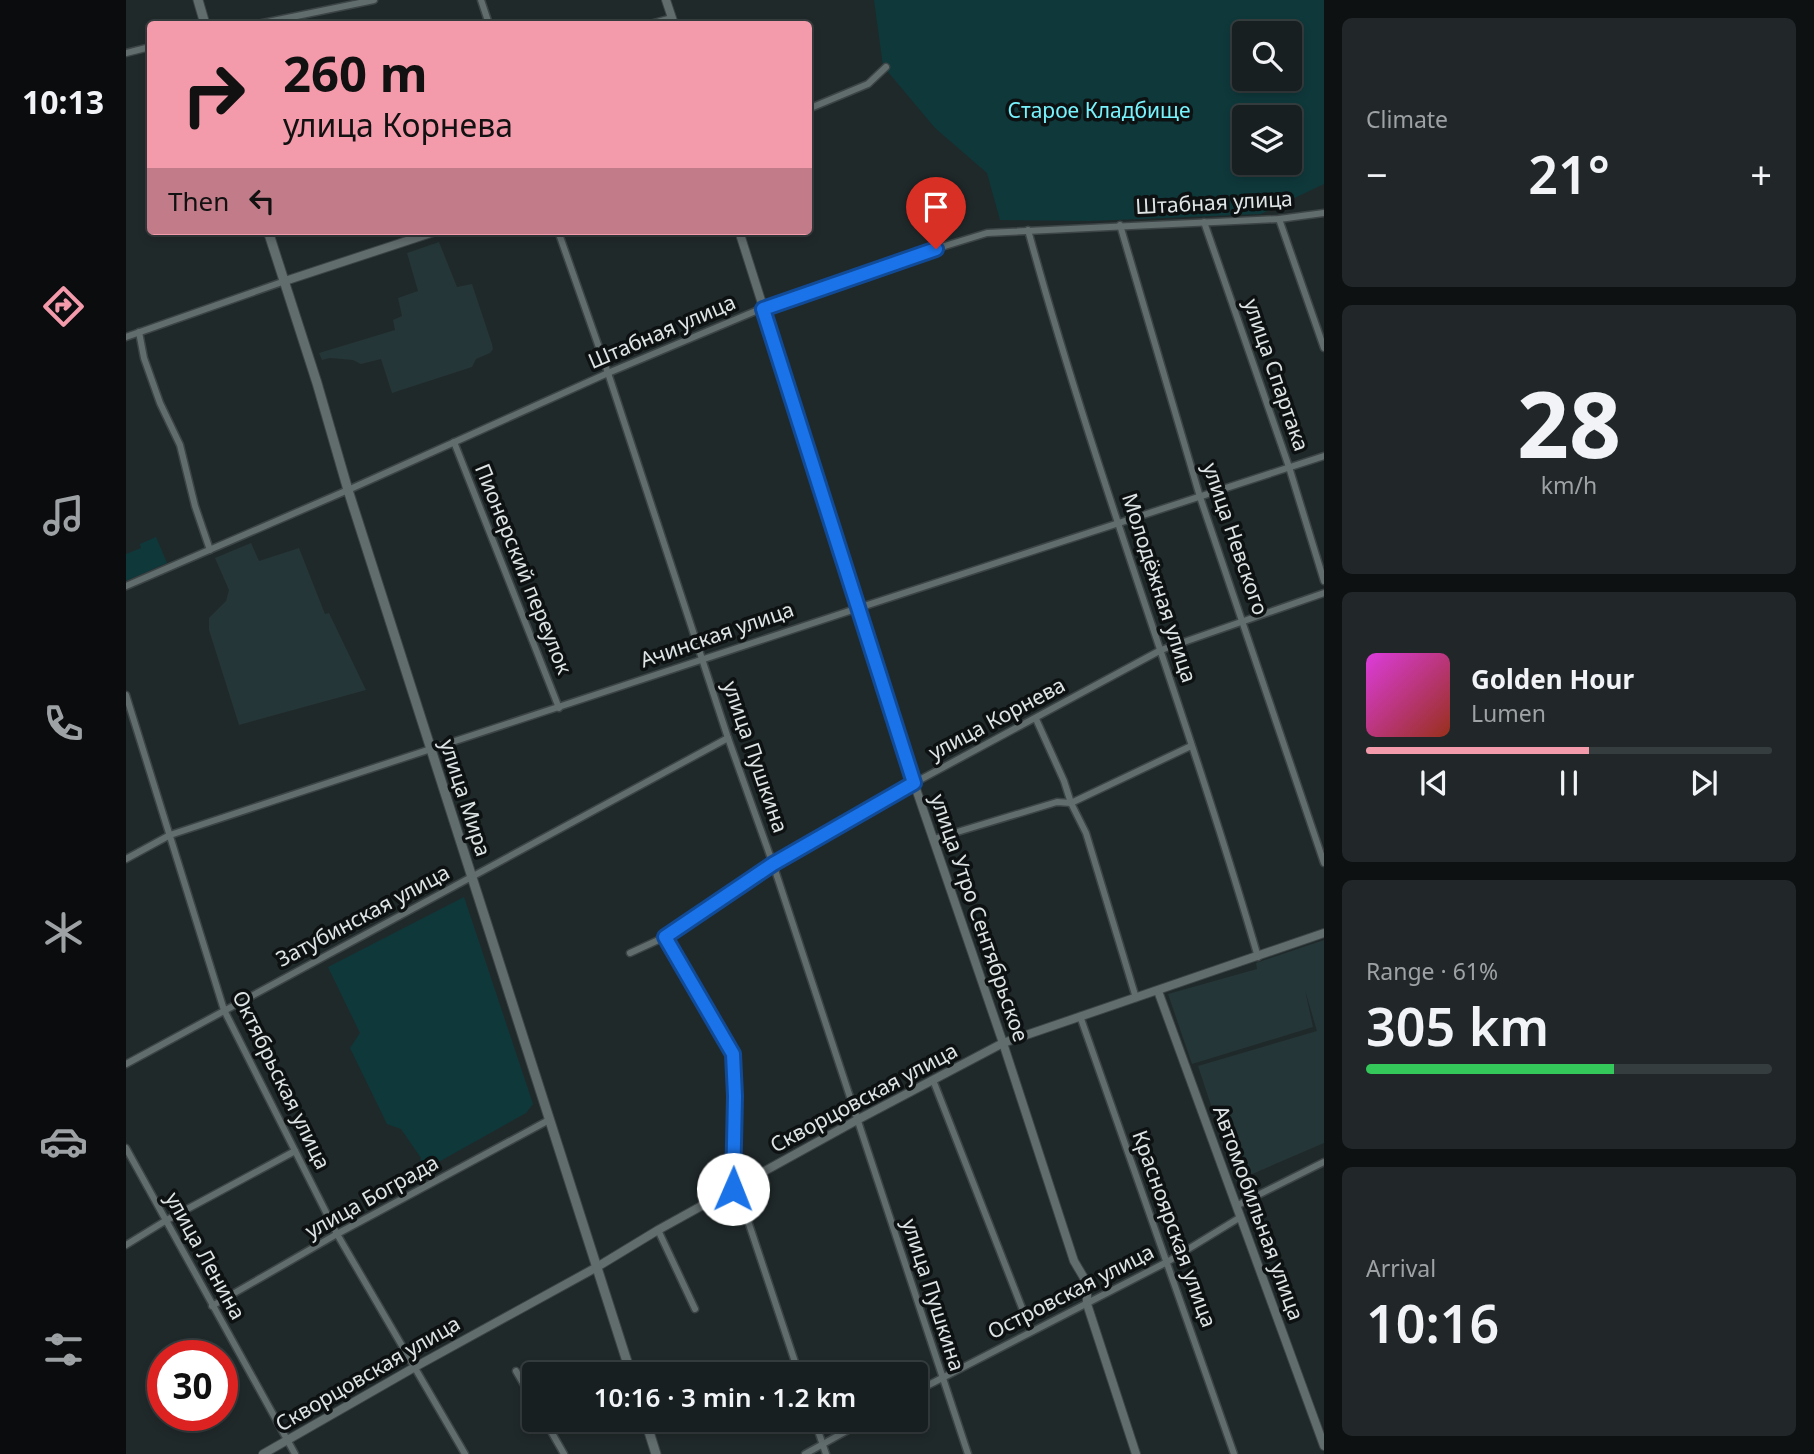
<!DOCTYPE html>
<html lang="en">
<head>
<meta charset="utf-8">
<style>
	body { margin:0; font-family:"Noto Sans",sans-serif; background:#212729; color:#f1f3f6; height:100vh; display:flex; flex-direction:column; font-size:26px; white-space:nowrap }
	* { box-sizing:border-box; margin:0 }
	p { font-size:23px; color:#9fa2a5 }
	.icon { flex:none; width:38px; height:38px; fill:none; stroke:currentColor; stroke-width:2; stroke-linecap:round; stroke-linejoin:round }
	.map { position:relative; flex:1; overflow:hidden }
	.details { display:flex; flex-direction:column; gap:18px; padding:18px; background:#0d1112; width:490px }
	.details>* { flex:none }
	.hud { position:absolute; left:21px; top:21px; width:665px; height:214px; border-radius:7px; box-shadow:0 4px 10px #0003,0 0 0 2px #363d3e; background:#f39aab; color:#111; overflow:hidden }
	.tools { position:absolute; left:1106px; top:21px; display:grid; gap:14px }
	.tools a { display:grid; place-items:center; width:70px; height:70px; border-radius:7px; background:#181f20; box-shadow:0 4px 10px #0003,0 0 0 2px #363d3e; font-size:35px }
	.speed { position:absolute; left:21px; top:1340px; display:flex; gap:14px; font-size:35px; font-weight:700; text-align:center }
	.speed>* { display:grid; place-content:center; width:91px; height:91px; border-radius:50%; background:#181f20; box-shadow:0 4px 10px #0003,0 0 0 2px #363d3e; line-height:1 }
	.speed .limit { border:10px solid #d22; background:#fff; color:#111 }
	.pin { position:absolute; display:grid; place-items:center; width:60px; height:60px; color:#fff; margin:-72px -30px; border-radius:50% 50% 50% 0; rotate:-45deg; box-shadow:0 0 7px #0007 }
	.pin .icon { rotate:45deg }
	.me { position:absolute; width:77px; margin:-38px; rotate:1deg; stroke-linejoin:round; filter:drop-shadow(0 0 5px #0008) }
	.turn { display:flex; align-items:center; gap:24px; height:147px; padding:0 21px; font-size:32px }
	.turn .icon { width:91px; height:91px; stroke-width:2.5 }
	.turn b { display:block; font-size:49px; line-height:60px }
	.then { display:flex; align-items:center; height:66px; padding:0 21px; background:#0003; gap:14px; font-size:26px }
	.big { font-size:52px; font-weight:600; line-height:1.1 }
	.details .tile { flex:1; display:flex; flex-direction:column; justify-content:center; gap:10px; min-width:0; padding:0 24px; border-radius:10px; background:#212729 }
	.details .dial { align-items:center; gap:0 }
	.dial b { font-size:91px; line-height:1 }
	.song { display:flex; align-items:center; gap:21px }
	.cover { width:84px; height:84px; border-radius:10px; background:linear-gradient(135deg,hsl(300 70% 55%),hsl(10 70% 35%)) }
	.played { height:7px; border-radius:4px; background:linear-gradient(90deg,#f39aab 55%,#363d3e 55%) }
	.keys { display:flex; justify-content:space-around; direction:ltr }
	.heat { display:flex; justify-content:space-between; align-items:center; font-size:38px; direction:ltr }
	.charge { height:10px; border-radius:5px; background:linear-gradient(90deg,#34c759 61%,#363d3e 0) }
	.trip { position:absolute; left:396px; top:1362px; width:406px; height:70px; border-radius:7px; background:#181f20; box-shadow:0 4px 10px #0003,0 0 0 2px #363d3e; font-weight:600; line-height:70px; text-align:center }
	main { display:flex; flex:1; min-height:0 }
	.dock { display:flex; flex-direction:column; width:126px; justify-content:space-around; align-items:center; background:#0a0c0d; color:#9fa2a5 }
	.dock .icon { width:49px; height:49px }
	.dock .current { color:#f39aab }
	.dock b { font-size:32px; color:#f1f3f6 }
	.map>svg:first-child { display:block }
	.built { fill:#253638 }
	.green { fill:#0f383b; fill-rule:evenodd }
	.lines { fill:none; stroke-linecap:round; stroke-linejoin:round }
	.minor-casing { stroke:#3c4445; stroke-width:9 }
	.tertiary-casing { stroke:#3c4445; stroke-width:10 }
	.secondary-casing { stroke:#3c4445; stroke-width:11 }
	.minor { stroke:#616c6d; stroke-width:6 }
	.tertiary { stroke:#616c6d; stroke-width:8 }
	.secondary { stroke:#616c6d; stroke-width:9 }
	.route-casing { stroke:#114b97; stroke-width:18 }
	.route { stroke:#1a73e8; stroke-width:12 }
	.labels { text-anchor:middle; stroke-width:7; stroke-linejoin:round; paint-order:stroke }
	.park-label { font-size:21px; fill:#78f3fd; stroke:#0d1111 }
	.street-label { font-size:21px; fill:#dee4e5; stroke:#0d1111 }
</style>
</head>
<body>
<main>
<nav class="dock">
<b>10:13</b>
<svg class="icon current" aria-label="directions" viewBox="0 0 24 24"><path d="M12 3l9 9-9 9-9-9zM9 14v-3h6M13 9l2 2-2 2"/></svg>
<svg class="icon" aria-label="music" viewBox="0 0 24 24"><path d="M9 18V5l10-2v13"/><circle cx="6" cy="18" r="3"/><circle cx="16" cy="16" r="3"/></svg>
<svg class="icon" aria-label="phone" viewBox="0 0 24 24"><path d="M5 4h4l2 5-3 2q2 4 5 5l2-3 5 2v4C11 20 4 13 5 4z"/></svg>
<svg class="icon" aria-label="climate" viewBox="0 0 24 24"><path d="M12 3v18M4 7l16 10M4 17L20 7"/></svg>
<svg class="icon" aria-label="car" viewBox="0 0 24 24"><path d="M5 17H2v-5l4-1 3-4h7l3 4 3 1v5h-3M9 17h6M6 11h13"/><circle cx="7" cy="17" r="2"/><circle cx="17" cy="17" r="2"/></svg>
<svg class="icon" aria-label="filters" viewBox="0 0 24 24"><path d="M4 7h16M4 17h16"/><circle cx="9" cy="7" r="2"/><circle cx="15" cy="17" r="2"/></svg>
</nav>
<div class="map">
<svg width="1198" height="1454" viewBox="0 0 1198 1454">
	<rect width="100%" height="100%" fill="#20292a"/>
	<g class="built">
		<polygon points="313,242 331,287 346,284 366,344 367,349 364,353 350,359 346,367 266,393 255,359 235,364 227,360 204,358 196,360 193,353 269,330 267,320 276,316 272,298 292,291 281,253"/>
		<polygon points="125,543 133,561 173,548 199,614 203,613 240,690 113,725 83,630 83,618 100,601 103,590 89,558"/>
		<polygon points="1198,940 1198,1143 1110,1181 1072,1066 1191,1031 1179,990 1187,1027 1066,1064 1042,994 1131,969 1130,963"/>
	</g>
	<g class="green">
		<path d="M748,0H1198V184L1135,214L965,221L874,220L861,173L809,128L757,66ZM1118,33H1164V79H1118ZM1118,117H1164V163H1118Z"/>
		<polygon points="30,537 41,563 0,581 0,554 15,548 14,544"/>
		<polygon points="338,897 407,1104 400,1113 291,1174 295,1158 275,1129 261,1124 224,1048 234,1033 202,967"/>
	</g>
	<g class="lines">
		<defs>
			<g id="minor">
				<polyline points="355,0 363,24"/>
				<polyline points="132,24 248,0"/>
				<polyline points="524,24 546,18"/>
				<polyline points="0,53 24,47"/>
				<polyline points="682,109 742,84 760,67"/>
				<polyline points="1153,219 1198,348"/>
				<polyline points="1078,222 1163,467 1198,581"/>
				<polyline points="994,225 1074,497 1198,863"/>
				<path d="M902,230C969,475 1061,713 1132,957"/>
				<polyline points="432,231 482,373 602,738 647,864 842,1454"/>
				<polyline points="13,332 18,358 34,403 54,445 69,506 84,550"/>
				<polyline points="0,337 159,281"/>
				<polyline points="328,442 433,708"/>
				<polyline points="0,586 222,490 482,373 637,308 760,264 861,233 1153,219 1198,213"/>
				<polyline points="0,695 98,1010 211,1234 339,1454"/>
				<polyline points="910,719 938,781 945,803 960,833 1010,998"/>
				<polyline points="808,839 931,802 945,803 1065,746"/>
				<path d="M0,859L44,835C428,708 813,581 1198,456"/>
				<polyline points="539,937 607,1054 609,1096 607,1189 620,1215 673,1374"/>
				<polyline points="504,953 539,937 647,864 788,783 1035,650 1198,593"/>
				<polyline points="954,1016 1108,1454"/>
				<polyline points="0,1064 602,738"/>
				<polyline points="807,1080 905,1331"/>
				<polyline points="0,1148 169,1454"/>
				<polyline points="1112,1205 1198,1162"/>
				<polyline points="532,1230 569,1309"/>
				<polyline points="0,1245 39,1221 169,1151"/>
				<polyline points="86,1306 211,1234 423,1120"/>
				<polyline points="390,1371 408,1402"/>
				<polyline points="789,1392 1041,1262 1113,1218"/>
				<polyline points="418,1419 438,1454"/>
				<polyline points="688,1419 700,1454"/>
				<polyline points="679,1454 742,1419"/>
			</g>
			<g id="tertiary">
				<polyline points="540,0 548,24"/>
				<polyline points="613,231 788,783 877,1043 948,1261 961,1283 961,1304 1010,1454"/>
				<polyline points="159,281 311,231"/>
				<polyline points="1032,991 1198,1446"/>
				<polyline points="137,1454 289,1367 471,1267 532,1230 731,1120 877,1043 1198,933"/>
			</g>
			<g id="secondary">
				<polyline points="72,0 79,24"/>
				<polyline points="142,231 191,383 222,490 505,1374"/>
				<polyline points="519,1419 530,1454"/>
			</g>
		</defs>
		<use href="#minor" class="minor-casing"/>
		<use href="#tertiary" class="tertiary-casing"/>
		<use href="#secondary" class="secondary-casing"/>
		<use href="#minor" class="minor"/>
		<use href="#tertiary" class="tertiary"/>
		<use href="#secondary" class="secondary"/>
	</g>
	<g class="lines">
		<defs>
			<polyline id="route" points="607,1189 609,1096 607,1054 539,937 647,864 788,783 637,309 810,249"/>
		</defs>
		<use href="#route" class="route-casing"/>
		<use href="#route" class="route"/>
	</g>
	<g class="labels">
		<g class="park-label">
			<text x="973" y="118">Старое Кладбище</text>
		</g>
		<g class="street-label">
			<text transform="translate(1088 203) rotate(-3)" y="7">Штабная улица</text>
			<text transform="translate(536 332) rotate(-23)" y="7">Штабная улица</text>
			<text transform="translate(1150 375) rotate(71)" y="7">улица Спартака</text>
			<text transform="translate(1109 539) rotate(71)" y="7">улица Невского</text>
			<text transform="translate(397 569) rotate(68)" y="7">Пионерский переулок</text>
			<text transform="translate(1033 588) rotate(72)" y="7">Молодёжная улица</text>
			<text transform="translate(591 635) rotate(-19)" y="7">Ачинская улица</text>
			<text transform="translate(871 719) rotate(-28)" y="7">улица Корнева</text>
			<text transform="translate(629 757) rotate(71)" y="7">улица Пушкина</text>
			<text transform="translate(339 798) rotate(72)" y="7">улица Мира</text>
			<text transform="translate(237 916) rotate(-28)" y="7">Затубинская улица</text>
			<text transform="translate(853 918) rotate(71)" y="7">улица Утро Сентябрьское</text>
			<text transform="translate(155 1080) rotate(64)" y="7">Октябрьская улица</text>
			<text transform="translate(738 1098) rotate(-28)" y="7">Скворцовская улица</text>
			<text transform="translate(246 1197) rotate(-29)" y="7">улица Бограда</text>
			<text transform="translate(1132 1213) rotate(70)" y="7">Автомобильная улица</text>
			<text transform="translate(1048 1229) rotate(70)" y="7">Красноярская улица</text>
			<text transform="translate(79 1256) rotate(61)" y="7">улица Ленина</text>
			<text transform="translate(945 1292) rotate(-27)" y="7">Островская улица</text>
			<text transform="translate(807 1295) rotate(72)" y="7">улица Пушкина</text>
			<text transform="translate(242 1374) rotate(-30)" y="7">Скворцовская улица</text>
		</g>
	</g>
</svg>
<div class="tools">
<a><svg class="icon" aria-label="search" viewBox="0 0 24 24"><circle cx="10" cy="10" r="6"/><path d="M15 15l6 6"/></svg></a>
<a><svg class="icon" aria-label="layers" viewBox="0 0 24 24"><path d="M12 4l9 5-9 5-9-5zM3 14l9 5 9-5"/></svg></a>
</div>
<div class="speed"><div class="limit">30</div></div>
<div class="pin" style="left:810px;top:249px;background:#d93025"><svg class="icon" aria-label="arrive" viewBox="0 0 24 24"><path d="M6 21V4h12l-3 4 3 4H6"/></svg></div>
<svg class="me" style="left:607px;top:1189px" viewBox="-20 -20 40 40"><circle r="19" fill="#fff"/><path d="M0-13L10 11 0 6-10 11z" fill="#1a73e8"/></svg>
<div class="trip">10:16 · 3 min · 1.2 km</div>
<div class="hud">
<div class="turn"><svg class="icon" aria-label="right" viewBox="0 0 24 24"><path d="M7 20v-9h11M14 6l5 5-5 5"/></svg><div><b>260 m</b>улица Корнева</div></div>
<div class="then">Then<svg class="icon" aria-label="left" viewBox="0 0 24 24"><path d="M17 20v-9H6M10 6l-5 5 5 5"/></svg></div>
</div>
</div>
<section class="details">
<div class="tile"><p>Climate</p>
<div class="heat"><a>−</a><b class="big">21°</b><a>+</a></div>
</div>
<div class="tile dial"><b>28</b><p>km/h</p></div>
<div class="tile">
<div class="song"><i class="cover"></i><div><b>Golden Hour</b><p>Lumen</p></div></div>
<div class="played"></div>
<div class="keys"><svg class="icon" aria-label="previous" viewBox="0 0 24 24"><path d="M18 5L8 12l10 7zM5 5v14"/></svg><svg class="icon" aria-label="pause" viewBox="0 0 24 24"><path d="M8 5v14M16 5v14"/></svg><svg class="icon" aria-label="next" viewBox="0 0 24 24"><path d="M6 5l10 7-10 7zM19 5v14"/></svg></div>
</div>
<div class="tile"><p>Range · 61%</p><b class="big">305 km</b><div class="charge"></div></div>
<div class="tile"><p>Arrival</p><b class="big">10:16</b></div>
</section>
</main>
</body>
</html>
